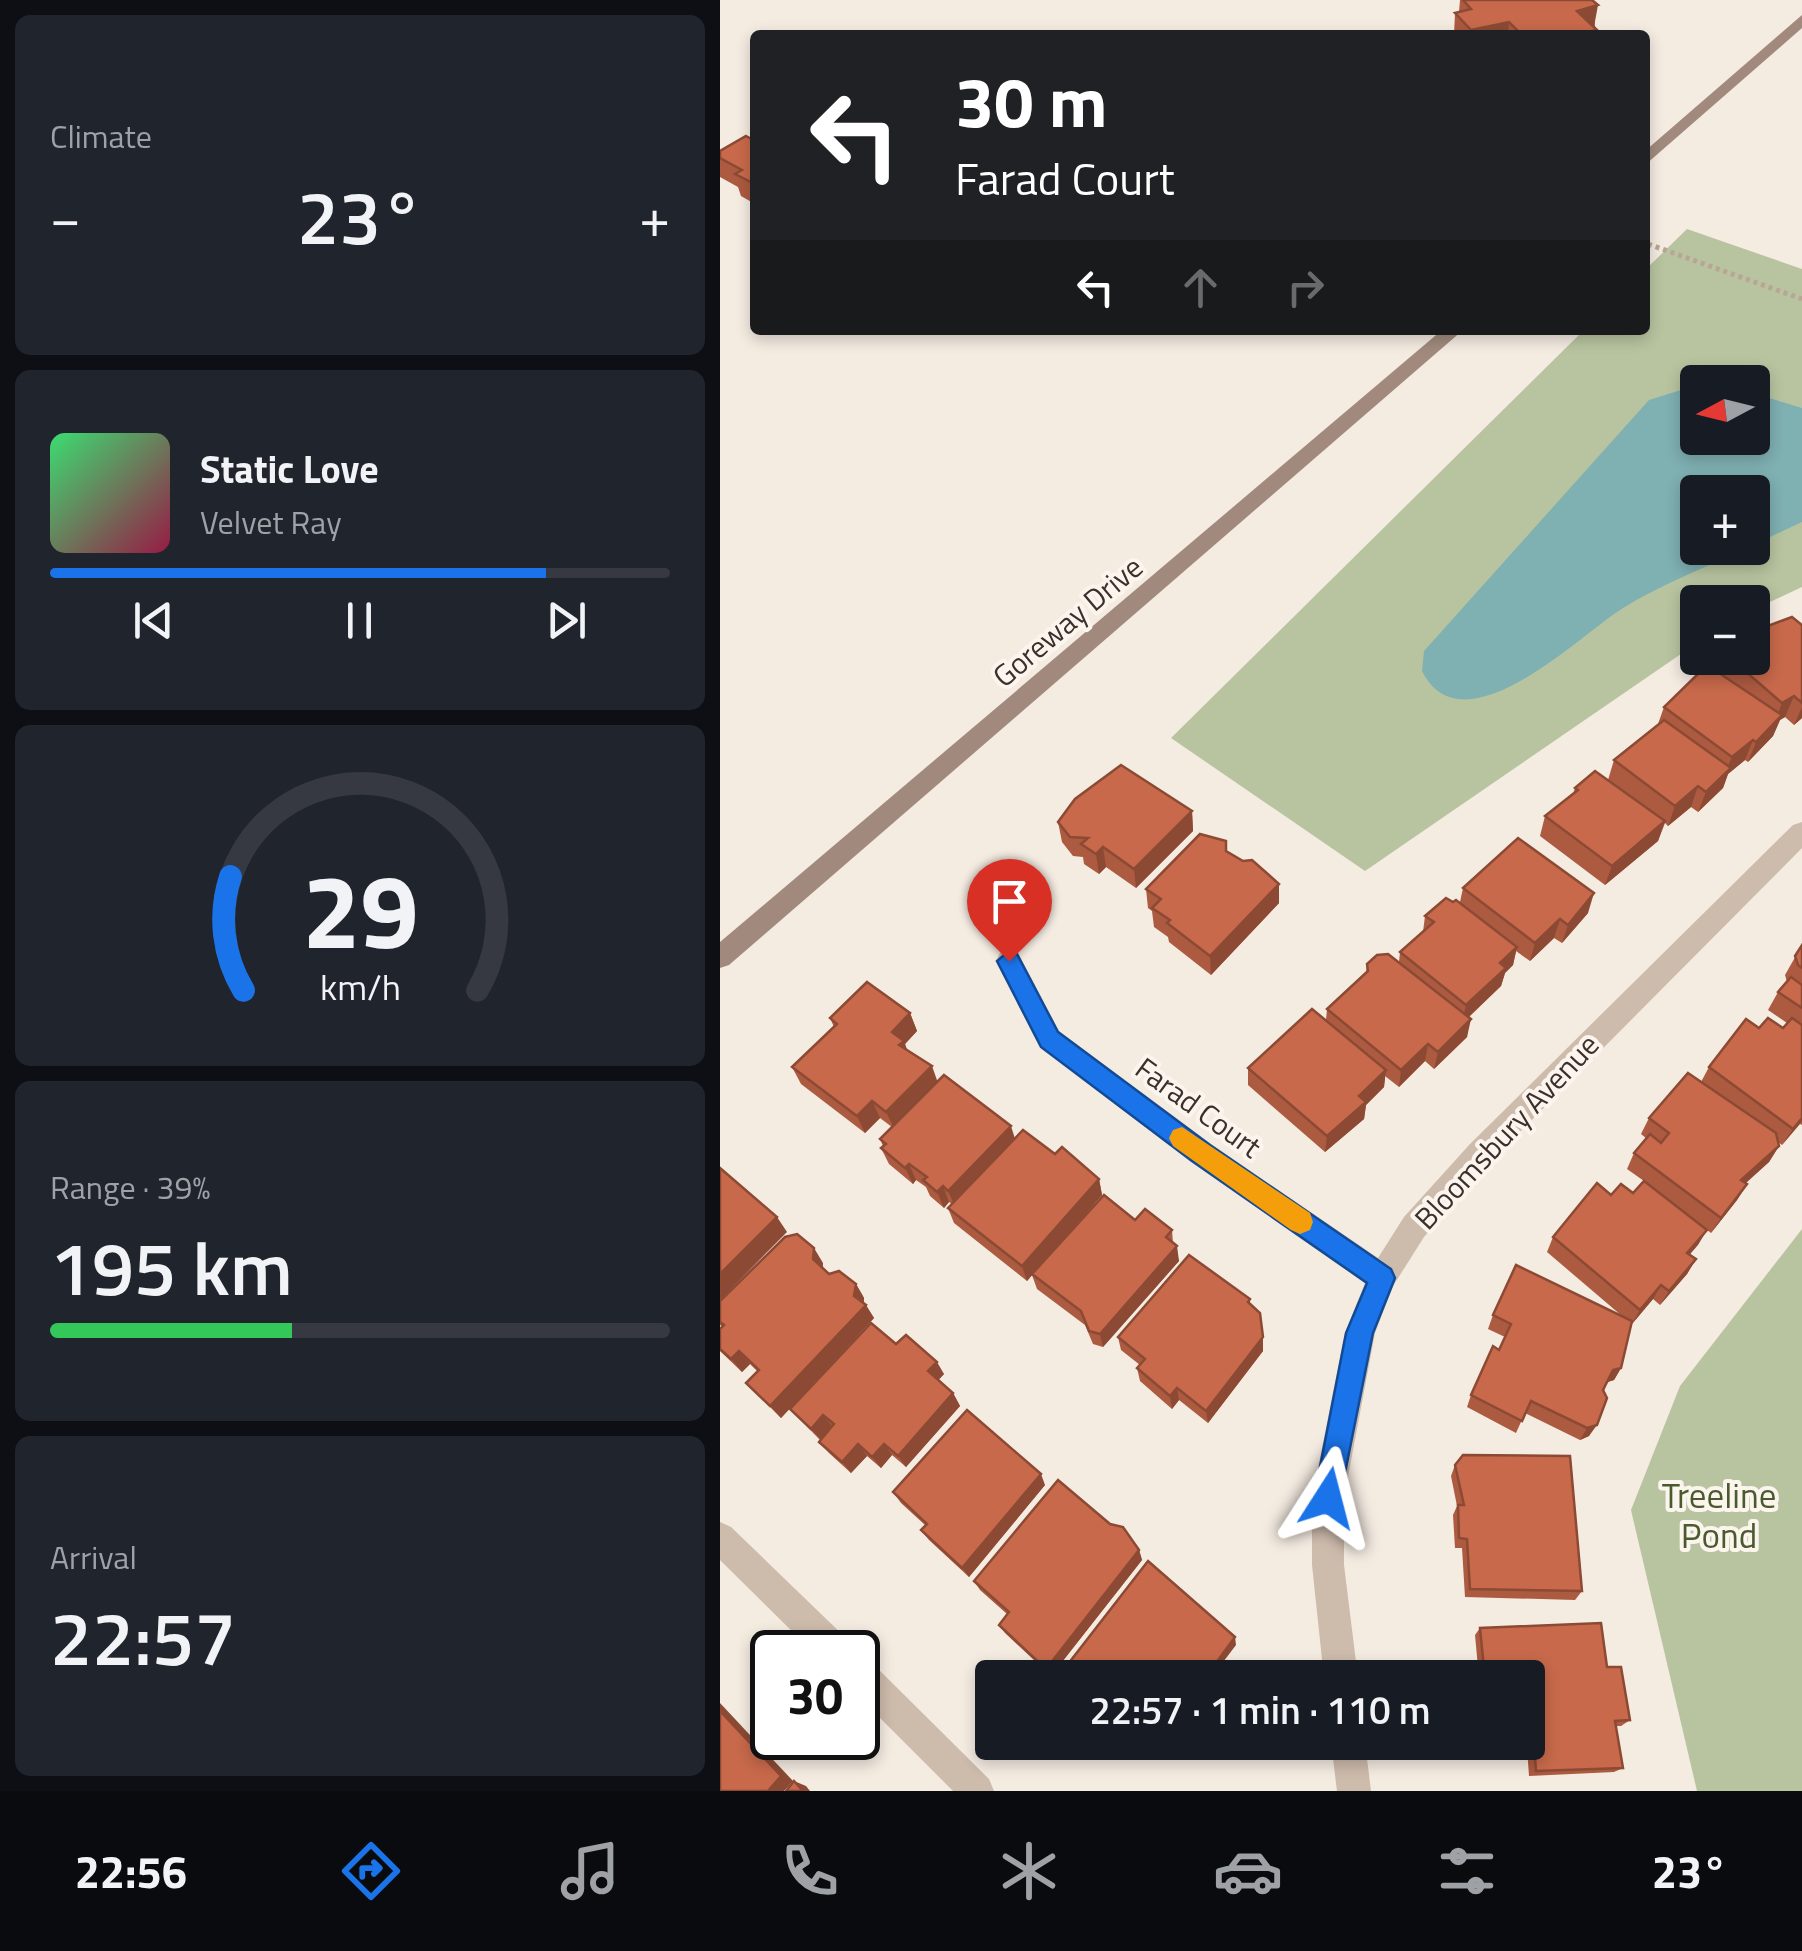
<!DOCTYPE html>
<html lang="en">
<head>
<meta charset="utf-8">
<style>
	body { margin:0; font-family:"Titillium Web",sans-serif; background:#20242c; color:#f1f3f6; height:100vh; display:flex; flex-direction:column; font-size:38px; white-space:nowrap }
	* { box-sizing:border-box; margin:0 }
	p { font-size:32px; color:#9ea1a6 }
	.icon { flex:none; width:55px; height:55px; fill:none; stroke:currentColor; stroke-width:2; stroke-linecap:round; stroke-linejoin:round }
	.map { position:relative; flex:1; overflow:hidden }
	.drawer { display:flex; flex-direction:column; gap:15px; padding:15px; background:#0d0f14; width:720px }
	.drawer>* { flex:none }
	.banner { position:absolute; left:30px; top:30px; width:900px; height:305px; border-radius:10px; box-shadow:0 5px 15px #0003; background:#202124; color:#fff; overflow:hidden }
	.needle { width:65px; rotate:263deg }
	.tools { position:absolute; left:960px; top:365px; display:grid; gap:20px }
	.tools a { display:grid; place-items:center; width:90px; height:90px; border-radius:10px; background:#171b24; box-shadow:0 5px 15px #0003; font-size:50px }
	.speed { position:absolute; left:30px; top:1630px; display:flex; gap:20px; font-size:50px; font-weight:700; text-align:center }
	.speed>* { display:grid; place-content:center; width:130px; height:130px; border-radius:50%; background:#171b24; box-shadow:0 5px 15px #0003; line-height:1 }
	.speed .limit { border:5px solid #111; border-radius:15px; background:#fff; color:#111 }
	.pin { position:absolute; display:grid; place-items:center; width:85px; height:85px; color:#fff; margin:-102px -42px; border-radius:50% 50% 50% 0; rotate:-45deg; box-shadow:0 0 10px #0007 }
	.pin .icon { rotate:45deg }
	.me { position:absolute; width:110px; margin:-55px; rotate:9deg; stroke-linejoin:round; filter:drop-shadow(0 0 8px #0008) }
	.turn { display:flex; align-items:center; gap:35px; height:210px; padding:0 40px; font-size:45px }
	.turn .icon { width:130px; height:130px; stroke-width:2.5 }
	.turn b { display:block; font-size:70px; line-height:85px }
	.lanes { display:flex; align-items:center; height:95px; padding:0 40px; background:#0003; justify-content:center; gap:50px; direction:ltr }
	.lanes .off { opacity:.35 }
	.big { font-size:75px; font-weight:600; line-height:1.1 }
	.drawer .card { flex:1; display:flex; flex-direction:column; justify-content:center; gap:15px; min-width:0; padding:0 35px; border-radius:15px; background:#20242c }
	.drawer .dial { align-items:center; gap:0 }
	.dial svg { height:260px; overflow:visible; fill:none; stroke:#363941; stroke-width:7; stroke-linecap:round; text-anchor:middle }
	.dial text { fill:#f1f3f6; stroke:none }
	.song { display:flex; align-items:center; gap:30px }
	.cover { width:120px; height:120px; border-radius:15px; background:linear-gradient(135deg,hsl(140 70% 55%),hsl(340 70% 35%)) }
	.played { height:10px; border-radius:5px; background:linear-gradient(90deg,#1a73e8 80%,#363941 80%) }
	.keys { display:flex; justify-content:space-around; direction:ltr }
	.heat { display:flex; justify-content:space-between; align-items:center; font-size:55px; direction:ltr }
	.charge { height:15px; border-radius:8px; background:linear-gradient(90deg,#34c759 39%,#363941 0) }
	.trip { position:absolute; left:255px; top:1660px; width:570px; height:100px; border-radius:10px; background:#171b24; box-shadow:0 5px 15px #0003; font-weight:600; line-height:100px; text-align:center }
	.menu { display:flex; height:160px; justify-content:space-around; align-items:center; background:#090b0e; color:#9ea1a6 }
	.menu .icon { width:70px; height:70px }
	.menu .on { color:#1a73e8 }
	.menu b { font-size:45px; color:#f1f3f6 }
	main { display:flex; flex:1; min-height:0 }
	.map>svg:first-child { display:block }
	.green { fill:#b8c4a0; fill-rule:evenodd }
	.water { fill:#7fb0b2 }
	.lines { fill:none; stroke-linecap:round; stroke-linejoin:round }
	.path { stroke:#b9a596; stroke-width:5; stroke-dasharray:4 4; stroke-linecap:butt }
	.street { fill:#cdbbac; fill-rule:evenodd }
	.secondary { fill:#a18a7d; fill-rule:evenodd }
	.wall { fill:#ac5a40 }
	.shaded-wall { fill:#8c4a34 }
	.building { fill:#c8694b; stroke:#8c4a34; stroke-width:2.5 }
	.route { fill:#1a73e8; stroke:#114b97; stroke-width:2.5 }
	.slow { fill:#f59e0b }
	.labels { text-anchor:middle; stroke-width:8; stroke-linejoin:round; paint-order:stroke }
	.street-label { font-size:30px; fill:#3b302b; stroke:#fbf5ee }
	.near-park-label { font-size:35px; fill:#4a5a2e; stroke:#fbf5ee }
</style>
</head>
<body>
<main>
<section class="drawer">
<div class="card"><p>Climate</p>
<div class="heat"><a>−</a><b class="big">23°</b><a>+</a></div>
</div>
<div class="card">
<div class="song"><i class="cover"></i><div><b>Static Love</b><p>Velvet Ray</p></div></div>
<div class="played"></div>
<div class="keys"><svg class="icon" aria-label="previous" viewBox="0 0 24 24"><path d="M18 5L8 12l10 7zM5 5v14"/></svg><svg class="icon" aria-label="pause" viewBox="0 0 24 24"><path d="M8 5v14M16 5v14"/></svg><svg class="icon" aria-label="next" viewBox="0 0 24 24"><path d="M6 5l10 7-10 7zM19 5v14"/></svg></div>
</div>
<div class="card dial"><svg viewBox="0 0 100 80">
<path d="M14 69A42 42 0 1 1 86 69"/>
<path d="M14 69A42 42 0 0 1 10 34" stroke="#1a73e8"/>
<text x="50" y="56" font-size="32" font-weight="700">29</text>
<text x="50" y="72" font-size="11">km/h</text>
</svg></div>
<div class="card"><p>Range · 39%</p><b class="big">195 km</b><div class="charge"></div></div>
<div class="card"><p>Arrival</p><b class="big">22:57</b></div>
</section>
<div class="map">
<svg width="1082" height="1791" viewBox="0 0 1082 1791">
	<rect width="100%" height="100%" fill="#f4ebe1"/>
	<g class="green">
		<path d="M967,229L1082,269V587L1033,610L1032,602H978L977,643L645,871L451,738L864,330H925V270ZM978,382H1032V438H978ZM978,492H1032V548H978Z"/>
		<polygon points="1082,1229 1082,1791 977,1791 911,1510 960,1386"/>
	</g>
	<path class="water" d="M977,385L978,438H1032L1033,393L1082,408V522L1033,545L1032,492H978V548H1028C986,567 942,584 903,608C861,634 743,753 702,671L704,651L929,400Z"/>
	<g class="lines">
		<polyline class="path" points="928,244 1082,299"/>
		<g class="street">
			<polygon points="1082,822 1082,848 770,1162 704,1237 673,1286 655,1333 624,1498 624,1565 638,1678 604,1678 592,1565 592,1498 625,1333 645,1283 471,1162 321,1047 276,961 280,953 289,950 298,953 339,1031 491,1144 658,1258 684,1217 750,1144 1073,825"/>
			<polygon points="0,1522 11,1527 128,1640 132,1652 93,1652 0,1560"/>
			<polygon points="138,1656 150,1661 269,1779 274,1791 233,1791 138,1696"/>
			<polygon points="611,1742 645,1742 651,1791 617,1791"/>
		</g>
		<g class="secondary">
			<polygon points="1082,15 1082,28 925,165 925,151"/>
			<polygon points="722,330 743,330 9,965 0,968 0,942"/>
		</g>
	</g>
	<g class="wall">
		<polygon points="740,0 872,0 876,35 734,35 735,13 739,12"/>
		<polygon points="35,141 35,204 21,196 18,187 0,177 0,151"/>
		<polygon points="1082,625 1082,718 1074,725 1065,717 1060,720 1053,736 1028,762 1025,760 1008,774 1003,788 978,812 971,807 948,826 945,823 938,841 885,885 820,836 825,816 853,794 855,788 888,780 894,760 938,724 944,707 1000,674 1005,658 1032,658 1042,628"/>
		<polygon points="472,811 473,831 416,888 386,867 379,874 364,864 363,857 353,856 342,842 338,822"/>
		<polygon points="506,851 559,884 559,903 491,975 449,942 448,937 434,927 432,911 428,908 426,889"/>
		<polygon points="743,888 868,913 842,943 834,938 810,961 796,951 793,965 785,973 781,986 749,1017 747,1037 714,1069 705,1061 679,1087 665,1076 664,1087 646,1105 644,1119 605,1152 528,1085 528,1068 606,1020 607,1009 646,973 647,964 679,962 680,952 703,932 705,916 733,902 740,902"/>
		<polygon points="1082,945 1082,1125 1080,1124 1062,1145 1058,1142 1059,1146 1049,1162 1026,1183 1027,1184 1017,1200 991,1233 965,1213 987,1230 970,1254 976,1259 967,1274 940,1305 933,1299 912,1324 901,1368 894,1380 887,1382 869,1436 860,1440 805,1413 796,1433 747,1407 751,1395 779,1350 785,1337 768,1329 773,1315 902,1316 827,1252 833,1237 891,1195 913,1193 924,1181 907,1169 914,1153 927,1139 921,1134 929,1118 981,1082 989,1067 1039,1028 1063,1028 1067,1023 1048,1010 1058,992 1067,982 1065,975"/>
		<polygon points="190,1013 197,1031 185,1044 187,1050 217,1081 295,1139 335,1154 379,1179 382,1195 343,1240 415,1220 452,1230 453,1243 459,1261 383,1347 373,1344 365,1325 317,1289 312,1275 307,1281 234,1223 228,1208 232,1204 229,1202 224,1208 210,1196 206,1187 196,1180 193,1184 169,1164 161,1148 163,1146 160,1139 172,1127 160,1118 145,1133 81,1084 72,1067 114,1027 110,1018"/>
		<polygon points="103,1263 103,1268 109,1274 136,1284 144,1298 144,1303 154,1318 61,1418 26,1383 38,1372 30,1364 22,1372 0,1351 0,1329 2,1327 0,1325 0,1301"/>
		<polygon points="530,1299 530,1304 543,1337 543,1351 488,1423 459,1400 452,1409 420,1381 417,1368 420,1365 401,1350 398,1337"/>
		<polygon points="176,1344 224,1374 218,1380 233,1393 240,1406 186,1467 172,1455 161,1468 147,1456 131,1473 109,1453 99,1442 100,1440 70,1409"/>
		<polygon points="735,1465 862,1591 855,1600 745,1597 742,1548 735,1548 733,1515 737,1506 731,1476"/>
		<polygon points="325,1485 249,1577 209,1540 201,1530 205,1525 181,1503 173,1492"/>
		<polygon points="419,1550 422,1560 331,1676 285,1633 279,1625 287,1614 260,1590 254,1581"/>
		<polygon points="760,1628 887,1667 910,1720 901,1726 896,1726 903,1768 894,1772 809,1776 807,1748 767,1750 766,1742 808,1742 808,1678 759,1678 755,1635"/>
		<polygon points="410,1742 444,1742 431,1760"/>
	</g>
	<g class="shaded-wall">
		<polygon points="878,5 874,27 857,11"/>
		<polygon points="789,22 788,35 750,35 751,30"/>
		<polygon points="877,30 876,35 850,35"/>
		<polygon points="1074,696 1065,717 1060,720 1053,736 1028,762 1036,742 1054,724 1062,703"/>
		<polygon points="1082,707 1082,718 1074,725"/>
		<polygon points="1033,740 1025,760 1008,774 1003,788 978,812 986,792 1005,773 1012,757"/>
		<polygon points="978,786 971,807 948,826 955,806"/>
		<polygon points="472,811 473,831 416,888 414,869"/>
		<polygon points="945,821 938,841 885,885 892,866"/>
		<polygon points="383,847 386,867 379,874 376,854"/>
		<polygon points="559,884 559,903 491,975 490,956"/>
		<polygon points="874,893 868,913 842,943 848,925"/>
		<polygon points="840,919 834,938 810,961 815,943"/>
		<polygon points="797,947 793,965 785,973 781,986 742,1023 746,1005 780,963"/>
		<polygon points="190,1013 197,1031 185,1044 190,1058 186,1063 172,1032"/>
		<polygon points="751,1019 747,1037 714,1069 718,1052"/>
		<polygon points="708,1044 705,1061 679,1087 681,1070"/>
		<polygon points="212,1066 218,1083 174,1128 166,1112"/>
		<polygon points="666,1070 664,1087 646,1105 644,1119 605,1152 607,1136 639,1096"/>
		<polygon points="152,1101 160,1118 145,1133 137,1116"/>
		<polygon points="1082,1118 1082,1121 1062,1145 1073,1129"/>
		<polygon points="291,1126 296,1142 235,1206 228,1191"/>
		<polygon points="1059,1146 1049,1162 1012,1195 1021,1180"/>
		<polygon points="189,1164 196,1180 193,1184 185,1168"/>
		<polygon points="379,1179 382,1195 307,1281 302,1266"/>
		<polygon points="1027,1184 1017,1200 991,1233 1001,1218"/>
		<polygon points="223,1186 229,1202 224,1208 217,1192"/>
		<polygon points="57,1217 67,1232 0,1300 0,1274"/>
		<polygon points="987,1230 978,1245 959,1267 967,1253"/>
		<polygon points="457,1246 459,1261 383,1347 380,1334"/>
		<polygon points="94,1248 103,1263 102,1274 93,1259"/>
		<polygon points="976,1259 967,1274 940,1305 949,1291"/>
		<polygon points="136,1284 144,1298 143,1308 146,1305 154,1318 61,1418 50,1406 134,1296"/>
		<polygon points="941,1285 933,1299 912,1324 920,1310"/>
		<polygon points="543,1337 543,1351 488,1423 486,1411"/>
		<polygon points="19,1351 30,1364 22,1372 11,1359"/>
		<polygon points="217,1362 224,1374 215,1384 208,1371"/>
		<polygon points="901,1368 894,1380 885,1383 893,1370"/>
		<polygon points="457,1388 459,1400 452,1409 450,1396"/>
		<polygon points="233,1393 240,1406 186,1467 178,1456"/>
		<polygon points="103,1415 113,1427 101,1440 91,1429"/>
		<polygon points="877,1425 869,1436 860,1440 867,1428"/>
		<polygon points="138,1444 147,1456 131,1473 122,1462"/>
		<polygon points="164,1444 172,1455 161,1468 152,1457"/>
		<polygon points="321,1474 325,1485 249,1577 242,1568"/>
		<polygon points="419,1550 422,1560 331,1676 326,1669"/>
		<polygon points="515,1637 516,1645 491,1678 485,1678"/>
		<polygon points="0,1703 73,1781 64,1791 48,1791 0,1711"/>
		<polygon points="437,1742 444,1742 431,1760 429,1755"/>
		<polygon points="74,1781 86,1786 90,1791 83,1791"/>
	</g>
	<g class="building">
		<polygon points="743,0 872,0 878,5 857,11 877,30 850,35 802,35 789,22 751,30 735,13 751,9"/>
		<polygon points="26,136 35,141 35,184 15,174 22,170 0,158 0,151"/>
		<polygon points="1072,617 1082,625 1082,703 1074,696 1062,703 1010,658 1032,658 1032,640 1042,635 1042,628"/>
		<polygon points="993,669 1062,715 1036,742 1033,740 1012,757 944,707 981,671"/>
		<polygon points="944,720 1011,768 986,792 978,786 955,806 894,760"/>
		<polygon points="401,765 472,811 414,869 383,847 376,854 361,844 368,838 350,837 338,822 355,799"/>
		<polygon points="875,771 945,821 892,866 825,816 858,790 855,788"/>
		<polygon points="480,834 506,841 506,851 523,861 532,860 559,884 490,956 447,923 450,920 432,908 441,899 426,889"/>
		<polygon points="798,838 874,893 848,925 840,919 815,943 743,888"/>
		<polygon points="726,898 733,902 736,900 797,947 780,963 786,968 746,1005 680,952 714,922 705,916"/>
		<polygon points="1082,945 1082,968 1078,965 1075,956"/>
		<polygon points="668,954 751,1019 718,1052 708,1044 681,1070 607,1009 648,971 647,964 657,955"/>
		<polygon points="1071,977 1082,985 1082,1008 1058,992"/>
		<polygon points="147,982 190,1013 172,1032 184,1041 179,1045 212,1066 166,1112 152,1101 137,1116 72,1067 117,1024 110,1018"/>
		<polygon points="592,1009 666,1070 639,1096 646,1102 607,1136 528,1068"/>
		<polygon points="1048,1018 1063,1028 1072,1018 1082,1025 1082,1118 1073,1129 989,1067 1026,1019 1039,1028"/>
		<polygon points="968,1073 1056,1133 1059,1146 1021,1180 1027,1184 1001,1218 914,1153 930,1134 941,1143 949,1133 929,1118"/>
		<polygon points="224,1075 291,1126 228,1191 223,1186 217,1192 203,1180 207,1177 189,1164 185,1168 161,1148 166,1144 160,1139"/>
		<polygon points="303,1130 335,1154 342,1147 379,1179 302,1266 228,1208"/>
		<polygon points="0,1168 57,1217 0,1274"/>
		<polygon points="924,1181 987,1230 967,1253 976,1259 949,1291 941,1285 920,1310 833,1237 877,1183 891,1195 901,1184 913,1193"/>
		<polygon points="384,1195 415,1220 425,1209 452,1230 446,1237 457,1246 380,1334 369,1331 361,1311 312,1274"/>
		<polygon points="77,1234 94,1248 93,1259 109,1274 119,1271 136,1284 134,1296 146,1305 50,1406 26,1383 39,1370 19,1351 11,1359 0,1349 0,1329 4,1325 0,1322 0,1301 65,1237"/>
		<polygon points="469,1255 530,1299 528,1302 540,1313 543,1337 486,1411 457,1388 450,1396 417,1368 425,1359 398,1337"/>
		<polygon points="796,1265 912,1321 901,1368 893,1370 883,1390 887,1398 877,1425 867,1428 811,1401 802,1421 751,1395 773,1346 779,1350 791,1324 773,1315"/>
		<polygon points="151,1323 176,1344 186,1335 217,1362 208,1371 233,1393 178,1456 164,1444 152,1457 138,1444 122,1462 99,1442 114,1424 103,1415 91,1429 70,1409"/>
		<polygon points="247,1410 321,1474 242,1568 201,1530 207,1524 173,1492"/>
		<polygon points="743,1455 850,1456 862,1591 750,1589 747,1539 739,1538 738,1505 744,1505 735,1465"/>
		<polygon points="338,1480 390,1524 403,1527 419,1550 326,1669 279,1625 289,1612 254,1581"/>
		<polygon points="428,1561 515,1637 485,1678 355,1678 345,1668"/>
		<polygon points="881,1623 887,1667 901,1667 910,1720 895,1721 903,1768 816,1771 814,1743 772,1745 772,1742 808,1742 808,1678 765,1678 760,1628"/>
		<polygon points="0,1711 61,1776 48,1791 0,1791"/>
		<polygon points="413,1742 437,1742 429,1755"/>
		<polygon points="74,1781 83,1791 66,1791"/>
	</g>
	<polygon class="route" points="289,951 297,954 338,1032 490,1145 671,1269 675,1278 653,1333 618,1508 608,1513 598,1508 594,1498 626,1333 647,1283 472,1161 321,1047 277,961"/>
	<polygon class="slow" points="462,1127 590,1213 593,1222 590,1230 580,1234 571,1230 453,1146 449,1138 453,1130"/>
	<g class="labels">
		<g class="street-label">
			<text transform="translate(348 622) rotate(-40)" y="10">Goreway Drive</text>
			<text transform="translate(478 1108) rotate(36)" y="10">Farad Court</text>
			<text transform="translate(787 1132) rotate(-47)" y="10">Bloomsbury Avenue</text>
		</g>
		<g class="near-park-label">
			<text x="999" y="1508">Treeline<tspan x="999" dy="40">Pond</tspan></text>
		</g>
	</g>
</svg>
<div class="tools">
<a><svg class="needle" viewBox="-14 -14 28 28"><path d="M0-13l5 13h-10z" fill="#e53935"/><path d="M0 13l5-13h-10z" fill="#9ea1a6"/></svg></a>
<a>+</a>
<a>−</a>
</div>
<div class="speed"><div class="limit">30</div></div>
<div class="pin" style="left:289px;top:961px;background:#d93025"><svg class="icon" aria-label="arrive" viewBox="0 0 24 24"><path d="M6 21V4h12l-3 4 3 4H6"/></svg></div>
<svg class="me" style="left:608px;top:1498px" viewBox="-20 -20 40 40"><path d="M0-17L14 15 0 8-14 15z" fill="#1a73e8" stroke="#fff" stroke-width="4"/></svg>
<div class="trip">22:57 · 1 min · 110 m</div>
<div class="banner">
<div class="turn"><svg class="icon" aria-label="left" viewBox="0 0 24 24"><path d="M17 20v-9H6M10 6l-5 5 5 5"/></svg><div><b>30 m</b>Farad Court</div></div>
<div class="lanes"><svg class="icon" aria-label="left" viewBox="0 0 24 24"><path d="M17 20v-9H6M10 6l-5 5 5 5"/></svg><svg class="icon off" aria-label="ahead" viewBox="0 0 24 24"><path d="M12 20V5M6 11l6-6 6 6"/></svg><svg class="icon off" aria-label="right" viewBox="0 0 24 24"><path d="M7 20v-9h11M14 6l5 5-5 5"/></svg></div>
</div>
</div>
</main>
<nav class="menu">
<b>22:56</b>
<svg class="icon on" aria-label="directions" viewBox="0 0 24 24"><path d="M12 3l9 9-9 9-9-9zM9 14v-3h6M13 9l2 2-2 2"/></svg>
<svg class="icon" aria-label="music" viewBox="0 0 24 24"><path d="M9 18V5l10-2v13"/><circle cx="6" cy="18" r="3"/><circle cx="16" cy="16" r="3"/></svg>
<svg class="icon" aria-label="phone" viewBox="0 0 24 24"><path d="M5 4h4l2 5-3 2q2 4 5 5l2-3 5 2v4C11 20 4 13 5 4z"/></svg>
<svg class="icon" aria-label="climate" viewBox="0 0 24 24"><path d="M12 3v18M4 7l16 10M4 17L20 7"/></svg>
<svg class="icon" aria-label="car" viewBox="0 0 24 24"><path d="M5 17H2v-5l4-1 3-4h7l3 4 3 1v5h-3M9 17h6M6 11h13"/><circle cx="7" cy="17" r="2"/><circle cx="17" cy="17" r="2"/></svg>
<svg class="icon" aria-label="filters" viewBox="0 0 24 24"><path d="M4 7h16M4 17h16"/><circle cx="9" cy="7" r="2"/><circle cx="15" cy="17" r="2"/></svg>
<b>23°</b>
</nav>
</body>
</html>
